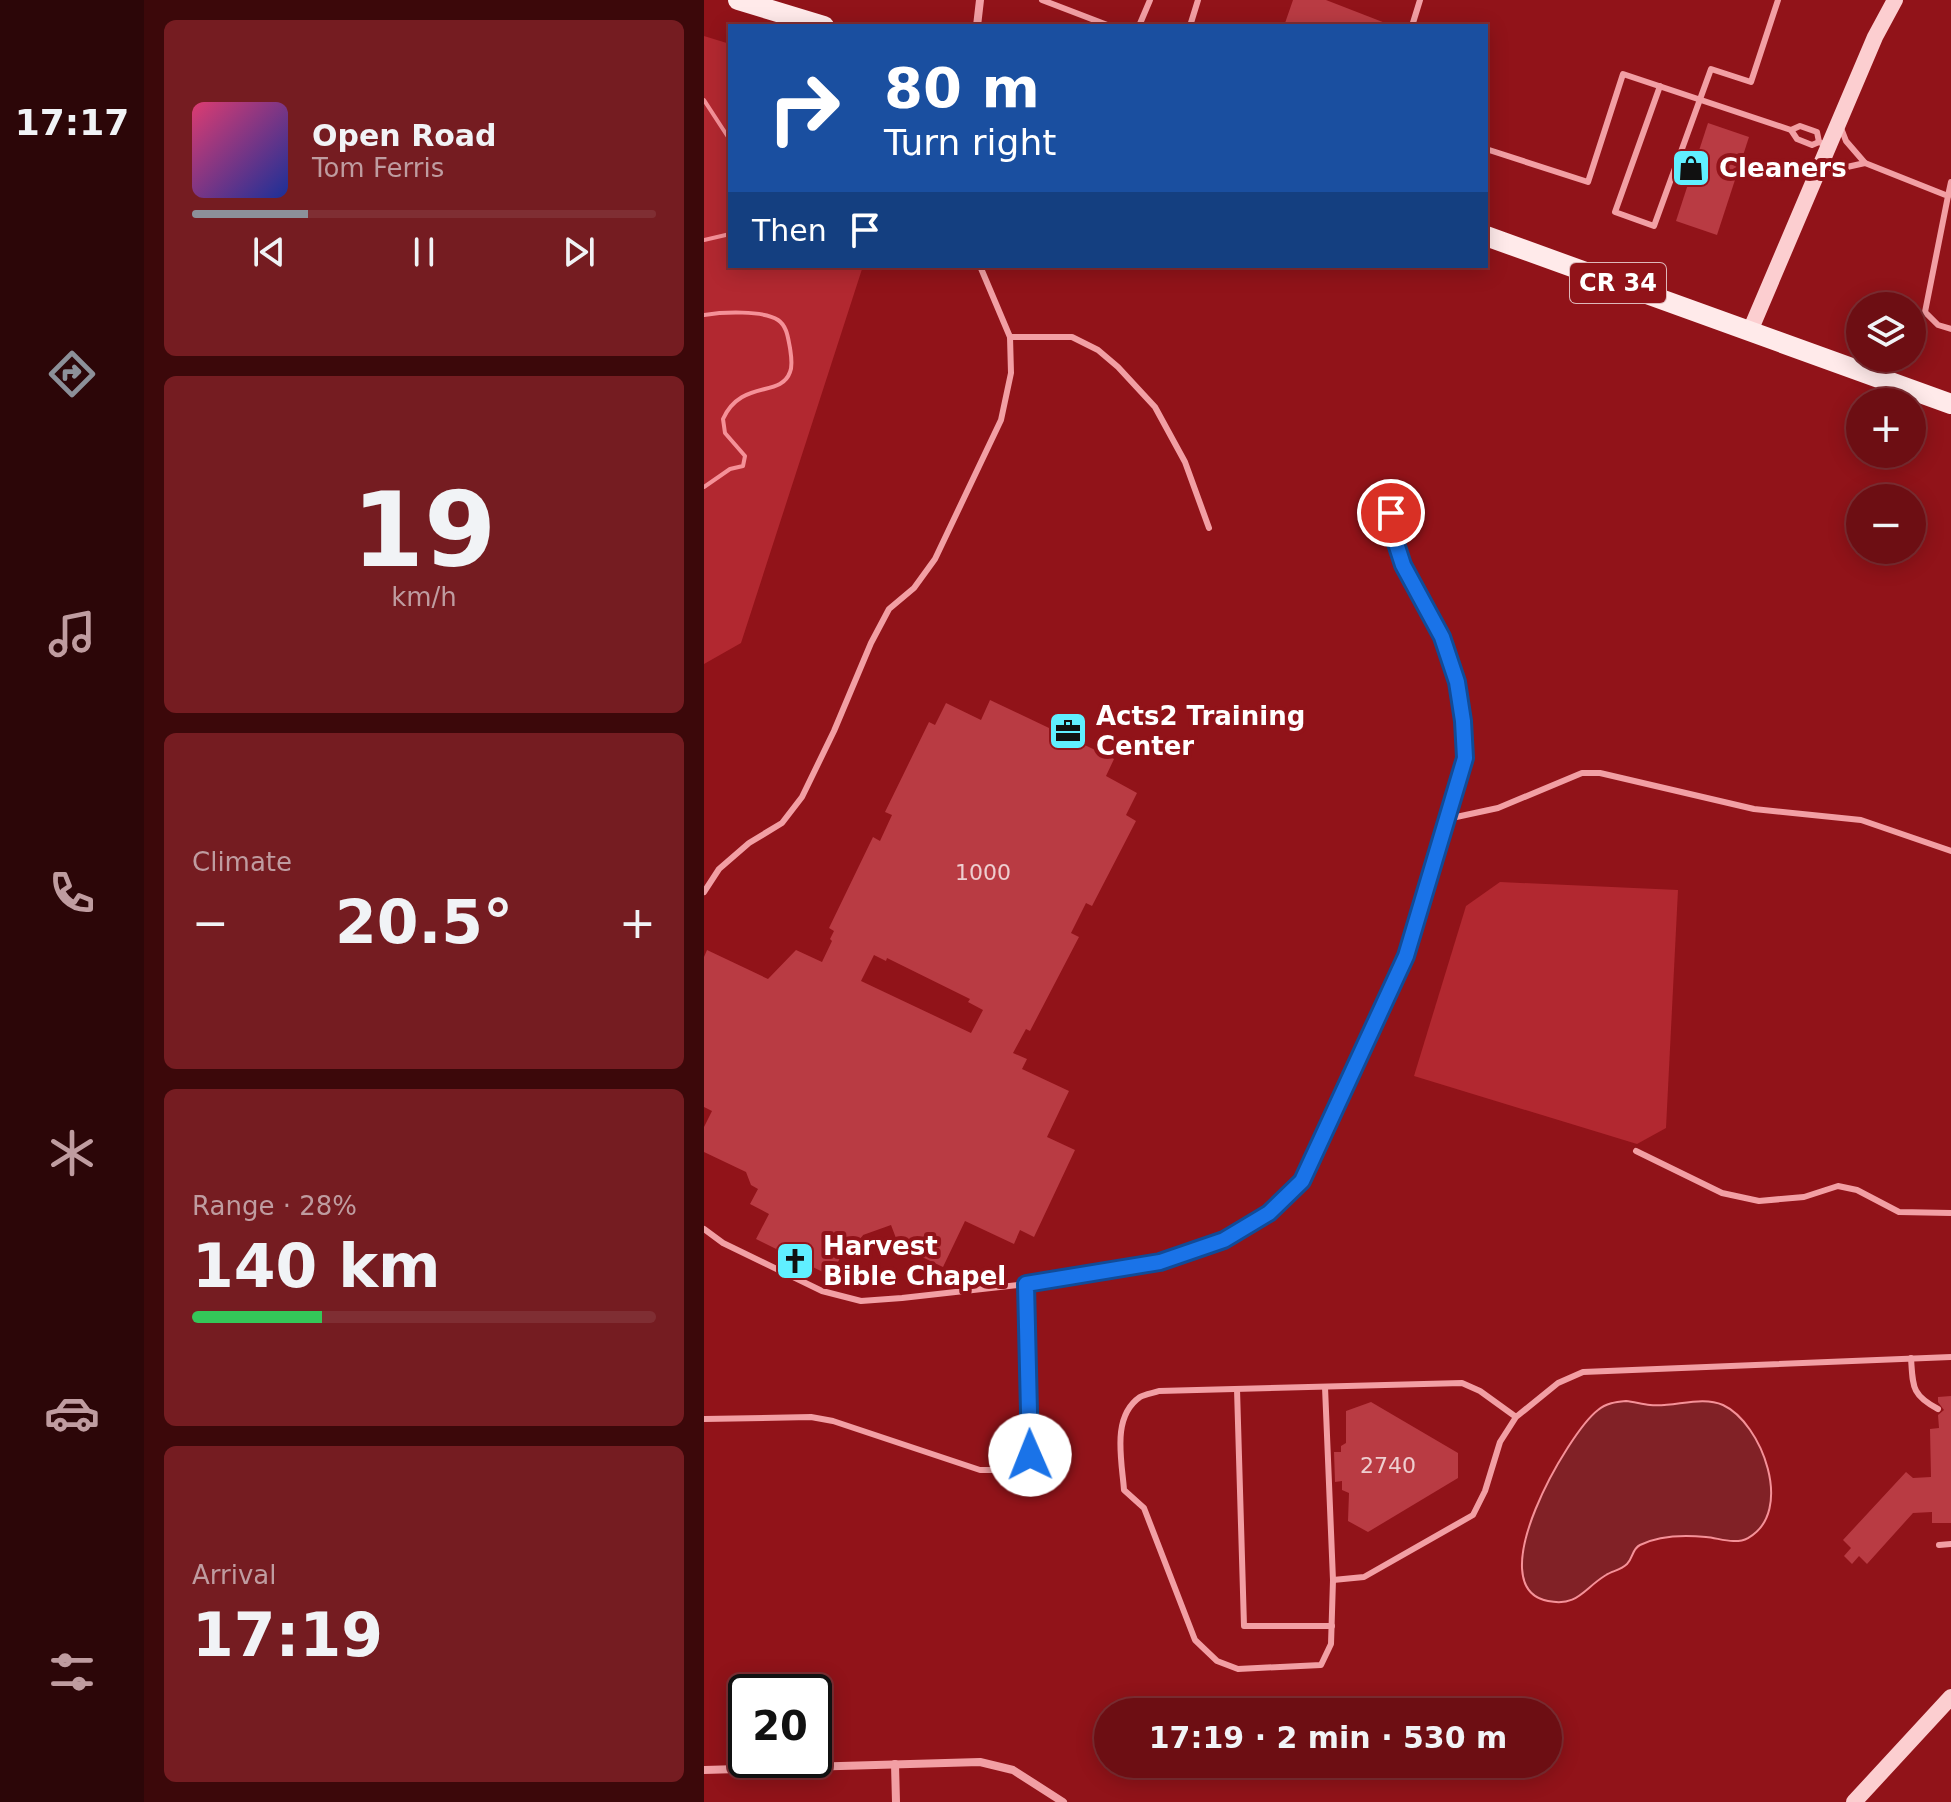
<!DOCTYPE html>
<html lang="en">
<head>
<meta charset="utf-8">
<style>
	body { margin:0; font-family:"DejaVu Sans",sans-serif; background:#751c21; color:#f1f3f6; height:100vh; display:flex; flex-direction:column; font-size:30px; white-space:nowrap }
	* { box-sizing:border-box; margin:0 }
	p { font-size:26px; color:#bf9ca0 }
	.icon { flex:none; width:44px; height:44px; fill:none; stroke:currentColor; stroke-width:2; stroke-linecap:round; stroke-linejoin:round }
	.map { position:relative; flex:1; overflow:hidden }
	.panel { display:flex; flex-direction:column; gap:20px; padding:20px; background:#3c080a; width:560px }
	.panel>* { flex:none }
	.hud { position:absolute; left:24px; top:24px; width:760px; height:244px; border-radius:0px; box-shadow:0 4px 20px #0003,0 0 0 2px #7f2e33; background:#1a4fa0; color:#fff; overflow:hidden }
	.buttons { position:absolute; left:1142px; top:292px; display:grid; gap:16px }
	.buttons a { display:grid; place-items:center; width:80px; height:80px; border-radius:50%; background:#6d0e13; box-shadow:0 4px 20px #0003,0 0 0 2px #7f2e33; font-size:40px }
	.speed { position:absolute; left:24px; top:1674px; display:flex; gap:16px; font-size:40px; font-weight:700; text-align:center }
	.speed>* { display:grid; place-content:center; width:104px; height:104px; border-radius:50%; background:#6d0e13; box-shadow:0 4px 20px #0003,0 0 0 2px #7f2e33; line-height:1 }
	.speed .limit { border:4px solid #111; border-radius:12px; background:#fff; color:#111 }
	.pin { position:absolute; display:grid; place-items:center; width:68px; height:68px; color:#fff; margin:-34px; border:4px solid #fff; border-radius:50%; box-shadow:0 2px 8px #0007 }
	.me { position:absolute; width:88px; margin:-44px; rotate:359deg; stroke-linejoin:round; filter:drop-shadow(0 0 6px #0008) }
	.turn { display:flex; align-items:center; gap:28px; height:168px; padding:0 24px; font-size:36px }
	.turn .icon { width:104px; height:104px; stroke-width:2.5 }
	.turn b { display:block; font-size:56px; line-height:68px }
	.then { display:flex; align-items:center; height:76px; padding:0 24px; background:#0003; gap:16px; font-size:30px }
	.big { font-size:60px; font-weight:600; line-height:1.1 }
	.panel .card { flex:1; display:flex; flex-direction:column; justify-content:center; gap:12px; min-width:0; padding:0 28px; border-radius:12px; background:#751c21 }
	.panel .dial { align-items:center; gap:0 }
	.dial b { font-size:104px; line-height:1 }
	.song { display:flex; align-items:center; gap:24px }
	.cover { width:96px; height:96px; border-radius:12px; background:linear-gradient(135deg,hsl(340 70% 55%),hsl(230 70% 35%)) }
	.played { height:8px; border-radius:4px; background:linear-gradient(90deg,#8c9099 25%,#7f2e33 25%) }
	.keys { display:flex; justify-content:space-around; direction:ltr }
	.heat { display:flex; justify-content:space-between; align-items:center; font-size:44px; direction:ltr }
	.charge { height:12px; border-radius:6px; background:linear-gradient(90deg,#34c759 28%,#7f2e33 0) }
	.trip { position:absolute; left:390px; top:1698px; width:468px; height:80px; border-radius:40px; background:#6d0e13; box-shadow:0 4px 20px #0003,0 0 0 2px #7f2e33; font-weight:600; line-height:80px; text-align:center }
	main { display:flex; flex:1; min-height:0 }
	.dock { display:flex; flex-direction:column; width:144px; justify-content:space-around; align-items:center; background:#2c0608; color:#bf9ca0 }
	.dock .icon { width:56px; height:56px }
	.dock .current { color:#8c9099 }
	.dock b { font-size:36px; color:#f1f3f6 }
	.map>svg:first-child { display:block }
	.green { fill:#b22830 }
	.water { fill:#812126; stroke:#f59198; stroke-width:2 }
	.lines { fill:none; stroke-linecap:round; stroke-linejoin:round }
	.stream { stroke:#f59198; stroke-width:4 }
	.building { fill:#b93b43; fill-rule:evenodd }
	.lane { stroke:#f29fa4; stroke-width:6 }
	.street { stroke:#f29fa4; stroke-width:8 }
	.secondary { stroke:#fcced0; stroke-width:16 }
	.primary { stroke:#ffeaea; stroke-width:20 }
	.route-casing { stroke:#114b97; stroke-width:20 }
	.route { stroke:#1a73e8; stroke-width:14 }
	.labels { text-anchor:middle; stroke-width:8; stroke-linejoin:round; paint-order:stroke }
	.number-label { font-size:22px; fill:#eeced0 }
	.shield { fill:#911319; stroke:#deb8ba; stroke-width:2 }
	.shield-label { font-size:24px; font-weight:bold; fill:#fff }
	.poi-label { font-size:26px; font-weight:bold; fill:#fff; stroke:#911319; text-anchor:start }
</style>
</head>
<body>
<main>
<nav class="dock">
<b>17:17</b>
<svg class="icon current" aria-label="directions" viewBox="0 0 24 24"><path d="M12 3l9 9-9 9-9-9zM9 14v-3h6M13 9l2 2-2 2"/></svg>
<svg class="icon" aria-label="music" viewBox="0 0 24 24"><path d="M9 18V5l10-2v13"/><circle cx="6" cy="18" r="3"/><circle cx="16" cy="16" r="3"/></svg>
<svg class="icon" aria-label="phone" viewBox="0 0 24 24"><path d="M5 4h4l2 5-3 2q2 4 5 5l2-3 5 2v4C11 20 4 13 5 4z"/></svg>
<svg class="icon" aria-label="climate" viewBox="0 0 24 24"><path d="M12 3v18M4 7l16 10M4 17L20 7"/></svg>
<svg class="icon" aria-label="car" viewBox="0 0 24 24"><path d="M5 17H2v-5l4-1 3-4h7l3 4 3 1v5h-3M9 17h6M6 11h13"/><circle cx="7" cy="17" r="2"/><circle cx="17" cy="17" r="2"/></svg>
<svg class="icon" aria-label="filters" viewBox="0 0 24 24"><path d="M4 7h16M4 17h16"/><circle cx="9" cy="7" r="2"/><circle cx="15" cy="17" r="2"/></svg>
</nav>
<section class="panel">
<div class="card">
<div class="song"><i class="cover"></i><div><b>Open Road</b><p>Tom Ferris</p></div></div>
<div class="played"></div>
<div class="keys"><svg class="icon" aria-label="previous" viewBox="0 0 24 24"><path d="M18 5L8 12l10 7zM5 5v14"/></svg><svg class="icon" aria-label="pause" viewBox="0 0 24 24"><path d="M8 5v14M16 5v14"/></svg><svg class="icon" aria-label="next" viewBox="0 0 24 24"><path d="M6 5l10 7-10 7zM19 5v14"/></svg></div>
</div>
<div class="card dial"><b>19</b><p>km/h</p></div>
<div class="card"><p>Climate</p>
<div class="heat"><a>−</a><b class="big">20.5°</b><a>+</a></div>
</div>
<div class="card"><p>Range · 28%</p><b class="big">140 km</b><div class="charge"></div></div>
<div class="card"><p>Arrival</p><b class="big">17:19</b></div>
</section>
<div class="map">
<svg width="1247" height="1802" viewBox="0 0 1247 1802">
	<rect width="100%" height="100%" fill="#911319"/>
	<g class="green">
		<polygon points="0,36 26,44 26,266 159,266 37,643 0,664"/>
		<polygon points="796,882 974,890 962,1128 933,1144 710,1076 762,906"/>
	</g>
	<path class="water" d="M922,1401C930,1402 938,1404 946,1405C969,1408 997,1395 1019,1405C1058,1423 1091,1512 1044,1538C1031,1545 1015,1538 1002,1537C981,1535 956,1535 936,1545C928,1549 929,1558 923,1564C917,1570 908,1571 902,1575C879,1589 874,1607 844,1601C774,1588 864,1433 894,1410C902,1403 912,1402 922,1401Z"/>
	<g class="lines">
		<g class="stream">
			<polyline points="0,100 26,140"/>
			<polyline points="0,240 26,234"/>
			<path d="M0,315C18,312 59,310 74,320C83,326 84,338 86,348C87,355 89,365 86,372C77,398 37,379 19,419L21,433L41,456L39,466L26,469L0,487"/>
		</g>
	</g>
	<g class="building">
		<polygon points="589,0 622,0 689,26 580,26"/>
		<polygon points="1004,123 1045,137 1013,235 972,221"/>
		<path d="M286,700L410,759L402,776L433,793L422,815L432,821L388,906L382,903L367,933L375,937L326,1031L322,1029L309,1053L323,1059L318,1069L365,1091L343,1137L371,1150L330,1237L316,1230L310,1244L261,1221L239,1267L195,1246L187,1225L159,1235L149,1255L140,1250L127,1276L52,1239L65,1214L46,1204L54,1189L47,1185L42,1172L0,1152V1127L8,1111L0,1107V957L3,950L64,979L92,950L118,962L128,941L126,939L130,931L125,928L169,837L176,841L188,815L181,812L225,722L231,725L242,703L277,720ZM170,955L182,961L183,958L266,999L264,1002L279,1010L267,1033L157,981Z"/>
		<polygon points="1247,1396 1247,1523 1228,1523 1228,1512 1209,1513 1163,1564 1155,1556 1148,1564 1140,1556 1147,1548 1139,1540 1202,1472 1209,1478 1227,1477 1226,1429 1235,1428 1234,1415 1240,1410 1234,1402 1234,1397"/>
		<polygon points="667,1402 754,1453 754,1478 664,1532 644,1521 645,1493 638,1490 638,1481 631,1482 630,1452 637,1452 637,1446 642,1443 642,1411"/>
	</g>
	<g class="lines">
		<g class="lane">
			<polyline points="338,0 406,26"/>
			<polyline points="435,26 446,0"/>
			<polyline points="486,26 494,0"/>
			<polyline points="708,26 716,0"/>
			<polyline points="956,86 911,212 950,226 1007,69 1047,82 1074,0"/>
			<polyline points="1087,130 1096,126 1113,132 1115,142"/>
			<polyline points="782,149 884,182 919,74 1087,130 1093,139 1108,145 1115,142 1122,145"/>
			<polyline points="1161,163 1244,196 1221,312 1234,325 1247,329"/>
			<polyline points="1116,173 1161,163 1142,141 1137,128"/>
			<polyline points="1244,196 1247,182"/>
			<polyline points="276,266 306,337"/>
			<polyline points="743,819 794,808 878,773 896,773 1050,809 1157,820 1247,851"/>
			<polyline points="0,892 15,869 45,843 78,823 98,797 130,731 167,643 185,609 210,588 231,559 297,420 307,373 306,337 368,337 394,350 414,367 451,407 481,462 505,528"/>
			<polyline points="932,1151 1018,1193 1055,1201 1100,1197 1134,1186 1153,1190 1195,1212 1247,1213"/>
			<polyline points="0,1229 19,1243 118,1291 157,1301 198,1298 322,1284 456,1262 520,1240 565,1213 598,1181 702,956 761,758 759,721 753,682 738,637 699,565 689,534 687,513"/>
			<path d="M1207,1358C1209,1386 1207,1395 1234,1409"/>
			<polyline points="621,1387 629,1580"/>
			<polyline points="533,1389 540,1626 628,1626"/>
			<path d="M812,1417L776,1391L758,1383L455,1391C450,1393 441,1394 436,1397C407,1417 418,1461 420,1490L440,1508L491,1640L513,1661L534,1669L617,1665L627,1644L629,1580L660,1577L769,1515L781,1491L796,1442L812,1417L854,1383L879,1372L1247,1357"/>
			<polyline points="0,1419 107,1417 129,1421 276,1470 312,1470 323,1465 326,1455 322,1284"/>
			<polyline points="1235,1545 1247,1544"/>
		</g>
		<g class="street">
			<polyline points="273,26 276,0"/>
			<polyline points="191,1764 192,1802"/>
			<polyline points="0,1770 276,1762 309,1770 359,1802"/>
		</g>
		<g class="secondary">
			<polyline points="1046,331 1171,37 1191,0"/>
			<polyline points="1150,1802 1247,1697"/>
		</g>
		<g class="primary">
			<polyline points="34,0 120,26"/>
			<polyline points="782,236 1247,404"/>
		</g>
	</g>
	<g class="lines">
		<defs>
			<polyline id="route" points="326,1455 322,1284 456,1262 520,1240 565,1213 598,1181 702,956 761,758 759,721 753,682 738,637 699,565 689,534 687,513"/>
		</defs>
		<use href="#route" class="route-casing"/>
		<use href="#route" class="route"/>
	</g>
	<defs>
		<symbol id="shop-square" viewBox="-11 -11 22 22"><rect x="-9" y="-9" width="18" height="18" rx="4" fill="#60efff" stroke="#911319"/><path d="M-5-2.5h2.3a2.7 3.5 0 0 1 5.4 0H5L5.5 6h-11ZM-1.5-2.5h3a1.5 2.3 0 0 0-3 0Z" fill="#111"/></symbol>
		<symbol id="office-square" viewBox="-11 -11 22 22"><rect x="-9" y="-9" width="18" height="18" rx="4" fill="#60efff" stroke="#911319"/><path d="M-6-3h4V-5.5h4V-3h4V5H-6ZM-1-4.5V-3h2v-1.5ZM-6 0V1H6V0Z" fill="#111"/></symbol>
		<symbol id="church-square" viewBox="-11 -11 22 22"><rect x="-9" y="-9" width="18" height="18" rx="4" fill="#60efff" stroke="#911319"/><path d="M-1.2-6h2.4v3.5h3.3v2.4h-3.3V6h-2.4V-.1h-3.3v-2.4h3.3Z" fill="#111"/></symbol>
	</defs>
	<g fill-rule="evenodd">
		<use href="#shop-square" x="965" y="146" width="44" height="44"/>
		<use href="#office-square" x="342" y="709" width="44" height="44"/>
		<use href="#church-square" x="69" y="1239" width="44" height="44"/>
	</g>
	<g class="labels">
		<g class="number-label">
			<text x="279" y="880">1000</text>
			<text x="684" y="1473">2740</text>
		</g>
		<rect class="shield" x="866" y="263" width="96" height="40" rx="6"/>
		<g class="shield-label">
			<text x="914" y="291">CR 34</text>
		</g>
		<g class="poi-label">
			<text x="1015" y="177">Cleaners</text>
			<text x="392" y="725">Acts2 Training<tspan x="392" dy="30">Center</tspan></text>
			<text x="119" y="1255">Harvest<tspan x="119" dy="30">Bible Chapel</tspan></text>
		</g>
	</g>
</svg>
<div class="buttons">
<a><svg class="icon" aria-label="layers" viewBox="0 0 24 24"><path d="M12 4l9 5-9 5-9-5zM3 14l9 5 9-5"/></svg></a>
<a>+</a>
<a>−</a>
</div>
<div class="speed"><div class="limit">20</div></div>
<div class="pin" style="left:687px;top:513px;background:#d93025"><svg class="icon" aria-label="arrive" viewBox="0 0 24 24"><path d="M6 21V4h12l-3 4 3 4H6"/></svg></div>
<svg class="me" style="left:326px;top:1455px" viewBox="-20 -20 40 40"><circle r="19" fill="#fff"/><path d="M0-13L10 11 0 6-10 11z" fill="#1a73e8"/></svg>
<div class="trip">17:19 · 2 min · 530 m</div>
<div class="hud">
<div class="turn"><svg class="icon" aria-label="right" viewBox="0 0 24 24"><path d="M7 20v-9h11M14 6l5 5-5 5"/></svg><div><b>80 m</b>Turn right</div></div>
<div class="then">Then<svg class="icon" aria-label="arrive" viewBox="0 0 24 24"><path d="M6 21V4h12l-3 4 3 4H6"/></svg></div>
</div>
</div>
</main>
</body>
</html>
